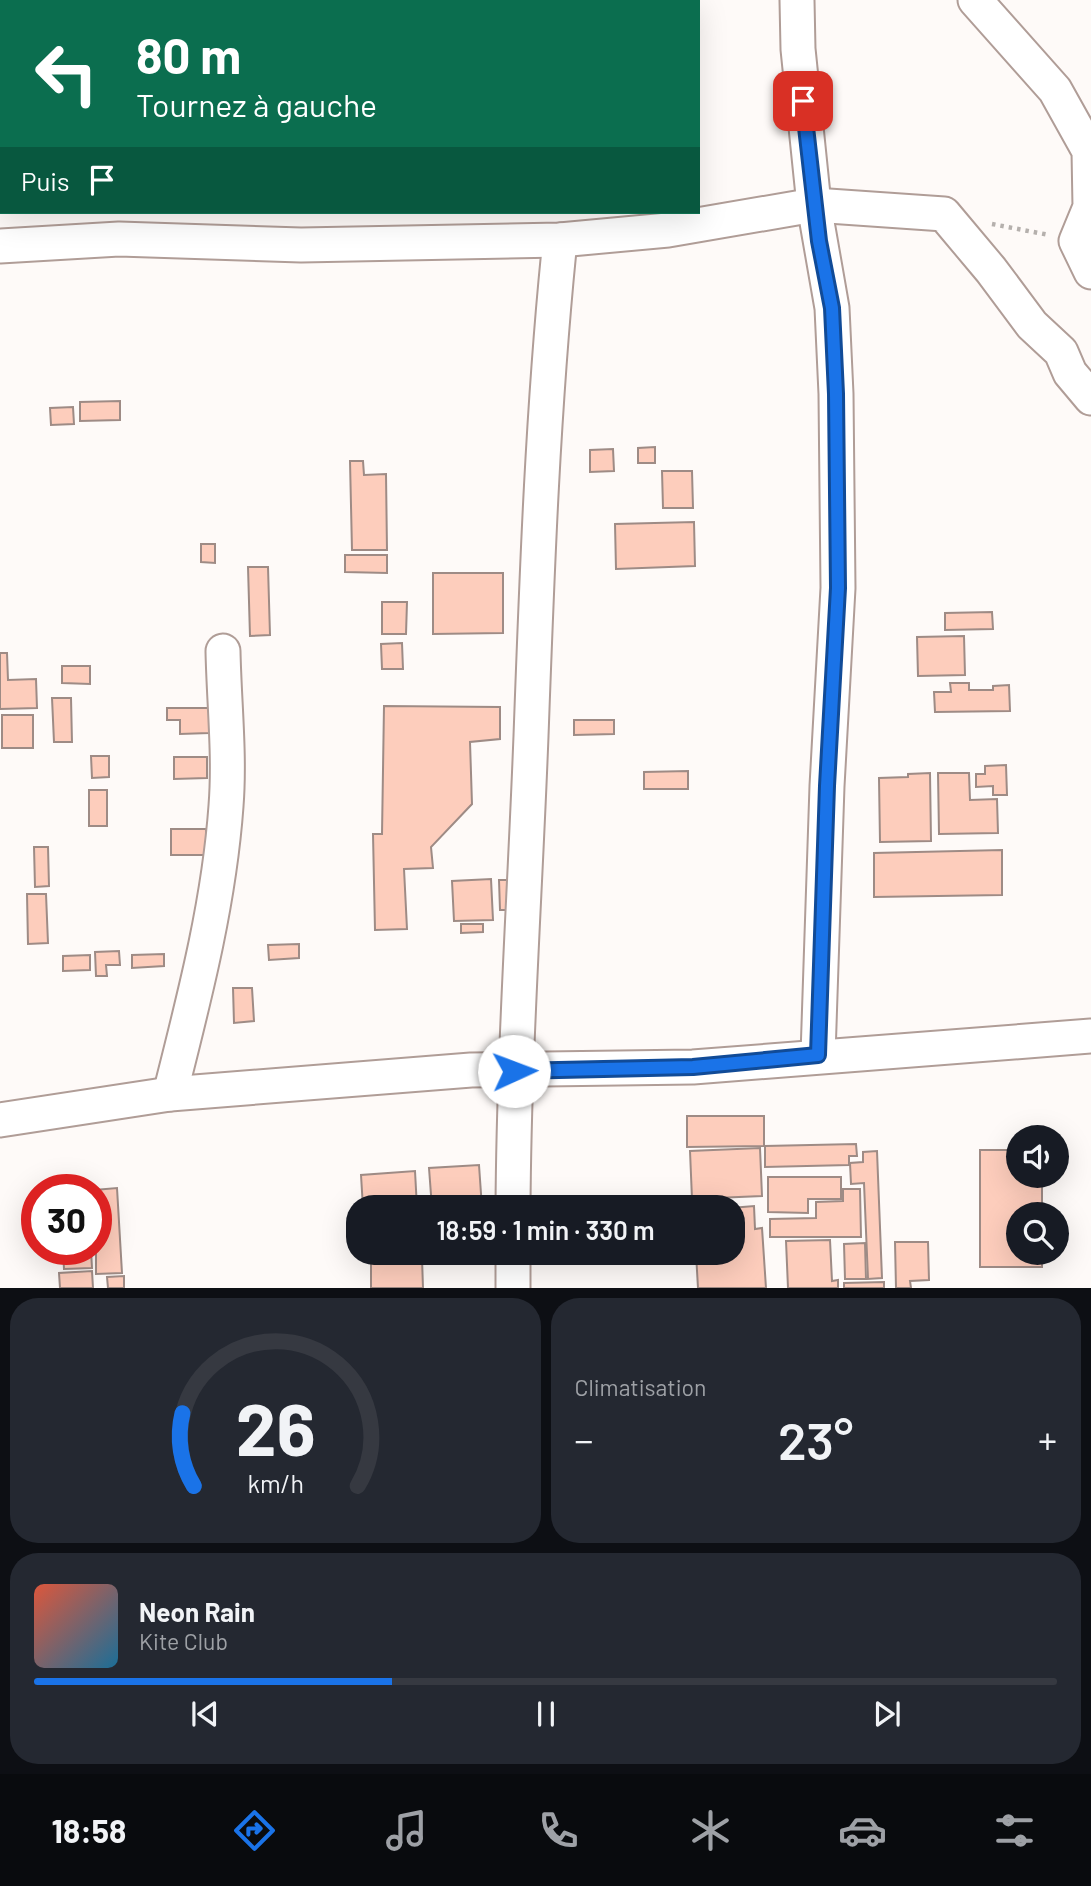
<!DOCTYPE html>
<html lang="fr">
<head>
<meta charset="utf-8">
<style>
	body { margin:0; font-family:Barlow,sans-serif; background:#242831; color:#f1f3f6; height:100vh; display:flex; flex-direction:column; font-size:26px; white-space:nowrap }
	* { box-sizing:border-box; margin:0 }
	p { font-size:23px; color:#9ea1a6 }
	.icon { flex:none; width:38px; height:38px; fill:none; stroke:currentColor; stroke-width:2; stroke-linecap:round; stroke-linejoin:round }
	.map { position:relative; height:1288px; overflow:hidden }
	.sheet { display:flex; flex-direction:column; gap:10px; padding:10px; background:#0d0f14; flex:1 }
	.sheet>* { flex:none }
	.guide { position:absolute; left:0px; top:0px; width:700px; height:214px; box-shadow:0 7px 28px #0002; background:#0b6e4f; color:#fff; overflow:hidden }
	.buttons { position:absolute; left:1006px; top:1125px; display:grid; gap:14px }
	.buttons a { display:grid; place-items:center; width:63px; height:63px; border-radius:50%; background:#171b24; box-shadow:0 7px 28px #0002; font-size:35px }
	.speed { position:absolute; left:21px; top:1174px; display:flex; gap:14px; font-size:35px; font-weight:700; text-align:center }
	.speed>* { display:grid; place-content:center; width:91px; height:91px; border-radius:50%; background:#171b24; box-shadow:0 7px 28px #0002; line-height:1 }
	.speed .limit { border:10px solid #d22; background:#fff; color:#111 }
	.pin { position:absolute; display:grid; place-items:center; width:60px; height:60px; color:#fff; margin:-30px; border-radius:14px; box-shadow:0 4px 10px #0006 }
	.me { position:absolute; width:77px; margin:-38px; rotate:88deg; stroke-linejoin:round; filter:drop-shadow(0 0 5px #0008) }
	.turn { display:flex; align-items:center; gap:24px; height:147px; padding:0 21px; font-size:32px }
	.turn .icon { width:91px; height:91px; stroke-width:2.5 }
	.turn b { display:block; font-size:49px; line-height:60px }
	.then { display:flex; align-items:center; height:66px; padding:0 21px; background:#0003; gap:14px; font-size:26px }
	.big { font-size:52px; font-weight:600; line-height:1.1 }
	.sheet .widget { flex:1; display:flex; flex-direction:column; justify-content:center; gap:10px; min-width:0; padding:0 24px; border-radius:28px; background:#242831 }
	.sheet .dial { align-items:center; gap:0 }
	.dial svg { height:182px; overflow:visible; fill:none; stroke:#363941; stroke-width:7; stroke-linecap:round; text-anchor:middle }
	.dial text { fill:#f1f3f6; stroke:none }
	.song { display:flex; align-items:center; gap:21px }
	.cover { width:84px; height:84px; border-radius:10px; background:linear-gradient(135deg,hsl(10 70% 55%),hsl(200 70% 35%)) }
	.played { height:7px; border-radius:4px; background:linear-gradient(90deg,#1a73e8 35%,#363941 35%) }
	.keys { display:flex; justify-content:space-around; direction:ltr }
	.heat { display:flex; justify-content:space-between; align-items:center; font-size:38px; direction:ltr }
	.sheet .tiles { flex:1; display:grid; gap:10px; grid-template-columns:1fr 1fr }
	.widget:last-child { grid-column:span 2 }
	.trip { position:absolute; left:346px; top:1195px; width:399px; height:70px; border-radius:28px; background:#171b24; box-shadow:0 7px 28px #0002; font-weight:600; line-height:70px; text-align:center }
	.dock { display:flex; height:112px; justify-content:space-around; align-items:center; background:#090b0e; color:#9ea1a6 }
	.dock .icon { width:49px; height:49px }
	.dock .selected { color:#1a73e8 }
	.dock b { font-size:32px; color:#f1f3f6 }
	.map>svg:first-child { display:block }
	.building { fill:#fdcdbc; stroke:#9e8b85; stroke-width:2 }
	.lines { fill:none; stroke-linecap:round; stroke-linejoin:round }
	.minor-casing { stroke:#b09d97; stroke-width:37 }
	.path { stroke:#b5b0ad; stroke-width:4.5; stroke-dasharray:3.5 5; stroke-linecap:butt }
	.minor { stroke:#fff; stroke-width:33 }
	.route-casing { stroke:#114b97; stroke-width:18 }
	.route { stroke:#1a73e8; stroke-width:12 }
</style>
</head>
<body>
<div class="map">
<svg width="1091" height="1288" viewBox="0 0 1091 1288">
	<rect width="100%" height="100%" fill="#fefaf8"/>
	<g class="building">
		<polygon points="120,401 120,420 80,421 80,402"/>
		<polygon points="73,407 74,424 51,425 50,408"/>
		<polygon points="655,447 655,463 638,463 638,448"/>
		<polygon points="613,449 614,471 590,472 590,450"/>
		<polygon points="350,461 363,461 364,475 386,474 387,550 352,550"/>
		<polygon points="662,471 692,471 693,508 663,508"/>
		<polygon points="694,522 695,566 616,569 615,524"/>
		<polygon points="201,544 215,544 215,563 201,562"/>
		<polygon points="345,555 387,555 387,573 345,572"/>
		<polygon points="248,567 268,567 270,635 250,636"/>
		<polygon points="433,573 503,573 503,633 433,634"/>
		<polygon points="382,602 407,602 406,634 382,634"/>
		<polygon points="992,612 993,629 945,630 945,613"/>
		<polygon points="964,636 965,675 918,676 917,637"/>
		<polygon points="402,643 403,669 382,669 381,644"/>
		<polygon points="0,653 7,653 8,680 36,679 37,708 0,709"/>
		<polygon points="62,666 90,666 90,684 62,683"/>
		<polygon points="950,683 969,683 969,690 993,690 993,686 1009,685 1010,711 935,712 934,692 951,692"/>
		<polygon points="52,698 71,698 72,742 54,742"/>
		<polygon points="384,706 500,707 500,739 470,742 472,804 431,847 433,868 404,869 407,929 375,930 373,834 382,834"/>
		<polygon points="167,708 209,708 209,733 180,734 180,720 167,720"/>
		<rect x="2" y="715" width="31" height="33"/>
		<polygon points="574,720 614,720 614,734 574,735"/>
		<polygon points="91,756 109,756 109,777 92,778"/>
		<polygon points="174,757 207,757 207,778 174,779"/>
		<polygon points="1006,765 1007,795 993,795 993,786 976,787 976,774 985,774 985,766"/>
		<polygon points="688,771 688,789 644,789 644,772"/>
		<polygon points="930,773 931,841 880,842 879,778 908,777 908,774"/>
		<polygon points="938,773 969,773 970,800 997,799 998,833 939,834"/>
		<rect x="89" y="790" width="18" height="36"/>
		<polygon points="171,829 206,829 207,855 171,855"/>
		<polygon points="34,847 48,847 49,886 35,887"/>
		<polygon points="1002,850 1002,895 874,897 874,853"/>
		<polygon points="491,879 493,920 454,921 452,881"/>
		<polygon points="499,880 515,880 516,910 500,910"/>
		<polygon points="27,894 46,894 48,943 28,944"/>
		<polygon points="461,924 483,924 483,932 461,933"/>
		<polygon points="299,944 299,958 269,960 268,945"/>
		<polygon points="119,951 120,965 106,965 107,976 96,976 95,952"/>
		<polygon points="164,954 164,966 132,968 132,955"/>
		<polygon points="90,955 90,970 63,971 63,956"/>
		<polygon points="233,988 252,988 254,1021 234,1023"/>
		<polygon points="687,1116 764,1116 764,1146 687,1147"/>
		<polygon points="856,1144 857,1156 849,1156 849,1165 765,1167 765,1146"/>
		<polygon points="760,1148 762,1196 692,1199 690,1151"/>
		<polygon points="980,1150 1018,1150 1018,1176 1042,1176 1042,1214 1018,1214 1018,1253 1042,1253 1042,1267 980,1267"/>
		<polygon points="877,1151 882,1278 868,1279 864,1183 851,1184 850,1163 863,1162 863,1152"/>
		<polygon points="479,1165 482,1208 432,1208 429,1168"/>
		<polygon points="415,1171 417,1208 363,1208 361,1175"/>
		<polygon points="768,1177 841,1177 841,1199 808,1199 808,1213 768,1212"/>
		<polygon points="117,1188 122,1273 96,1274 96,1190 94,1190"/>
		<polygon points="843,1189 860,1189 861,1237 770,1237 770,1219 816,1218 816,1202 843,1201"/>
		<polygon points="754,1206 755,1229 762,1228 766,1288 698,1288 696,1253 733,1253 731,1208"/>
		<polygon points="830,1240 832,1281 838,1280 838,1288 788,1288 786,1241"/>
		<polygon points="895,1242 928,1242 929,1280 910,1281 911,1288 896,1288"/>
		<polygon points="865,1243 866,1279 845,1279 844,1244"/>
		<polygon points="63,1250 91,1250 92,1268 64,1269"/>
		<polygon points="366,1253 420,1253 367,1257"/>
		<polygon points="422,1258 423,1288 371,1288 371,1259"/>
		<polygon points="92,1271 93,1288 60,1288 59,1273"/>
		<polygon points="124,1276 124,1288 108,1288 107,1277"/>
		<polygon points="884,1282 884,1288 844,1288 844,1283"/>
	</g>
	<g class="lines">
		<defs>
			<g id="minor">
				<polyline points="797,0 798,49 814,205 832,308 836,394 838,588 827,786 818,1055"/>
				<polyline points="975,0 1055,90 1089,151 1090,207 1076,241 1091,272"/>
				<polyline points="0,246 119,239 301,245 560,240 668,230 814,205 944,214 991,270 1032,325 1061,352 1070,373 1091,398"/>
				<path d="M170,1094C194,999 219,904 226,806C230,755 224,702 223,651"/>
				<polyline points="0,1120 170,1094 471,1070 693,1067 1091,1036"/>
				<path d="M513,1208C514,1050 525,894 531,736C537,571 543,405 560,240"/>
				<polyline points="513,1288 513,1253"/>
			</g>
		</defs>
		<use href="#minor" class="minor-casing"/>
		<polyline class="path" points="992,224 1049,235"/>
		<use href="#minor" class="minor"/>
	</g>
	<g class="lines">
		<defs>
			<polyline id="route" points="514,1071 693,1067 818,1055 827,786 838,588 836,394 832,308 819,241 803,101"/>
		</defs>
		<use href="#route" class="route-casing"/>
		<use href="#route" class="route"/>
	</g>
</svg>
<div class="buttons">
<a><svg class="icon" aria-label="sound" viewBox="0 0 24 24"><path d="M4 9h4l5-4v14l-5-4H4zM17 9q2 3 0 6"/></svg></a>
<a><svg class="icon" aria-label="search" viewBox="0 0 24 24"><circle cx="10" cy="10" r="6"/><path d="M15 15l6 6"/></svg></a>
</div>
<div class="speed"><div class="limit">30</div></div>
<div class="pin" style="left:803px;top:101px;background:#d93025"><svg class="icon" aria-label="arrive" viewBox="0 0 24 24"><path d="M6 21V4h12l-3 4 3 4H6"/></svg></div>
<svg class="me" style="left:514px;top:1071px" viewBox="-20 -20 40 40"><circle r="19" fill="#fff"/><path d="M0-13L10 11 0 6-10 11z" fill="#1a73e8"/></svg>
<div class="trip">18:59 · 1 min · 330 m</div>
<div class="guide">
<div class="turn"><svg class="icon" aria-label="left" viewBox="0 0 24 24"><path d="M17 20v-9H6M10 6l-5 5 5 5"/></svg><div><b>80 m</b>Tournez à gauche</div></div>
<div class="then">Puis<svg class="icon" aria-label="arrive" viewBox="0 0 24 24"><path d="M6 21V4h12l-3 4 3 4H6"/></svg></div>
</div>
</div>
<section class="sheet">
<div class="tiles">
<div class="widget dial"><svg viewBox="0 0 100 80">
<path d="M14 69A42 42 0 1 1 86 69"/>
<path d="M14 69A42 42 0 0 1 9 37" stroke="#1a73e8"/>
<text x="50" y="56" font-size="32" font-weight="700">26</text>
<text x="50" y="72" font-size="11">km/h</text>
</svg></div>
<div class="widget"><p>Climatisation</p>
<div class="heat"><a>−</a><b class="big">23°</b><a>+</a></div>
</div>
<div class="widget">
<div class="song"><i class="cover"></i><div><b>Neon Rain</b><p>Kite Club</p></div></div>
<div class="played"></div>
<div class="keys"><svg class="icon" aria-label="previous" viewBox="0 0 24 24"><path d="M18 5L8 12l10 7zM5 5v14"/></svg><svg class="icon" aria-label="pause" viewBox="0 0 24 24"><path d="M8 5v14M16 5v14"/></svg><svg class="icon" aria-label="next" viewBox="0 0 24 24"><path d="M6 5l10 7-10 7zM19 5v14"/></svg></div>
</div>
</div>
</section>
<nav class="dock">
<b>18:58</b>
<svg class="icon selected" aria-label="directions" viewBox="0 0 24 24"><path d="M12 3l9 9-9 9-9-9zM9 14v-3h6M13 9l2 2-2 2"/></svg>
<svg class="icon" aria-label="music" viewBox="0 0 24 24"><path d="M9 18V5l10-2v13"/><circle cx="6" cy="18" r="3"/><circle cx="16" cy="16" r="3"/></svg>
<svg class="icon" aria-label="phone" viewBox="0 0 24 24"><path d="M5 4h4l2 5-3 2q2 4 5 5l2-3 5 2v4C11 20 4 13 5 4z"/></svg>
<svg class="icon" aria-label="climate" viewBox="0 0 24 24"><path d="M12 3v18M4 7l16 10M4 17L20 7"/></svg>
<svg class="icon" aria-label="car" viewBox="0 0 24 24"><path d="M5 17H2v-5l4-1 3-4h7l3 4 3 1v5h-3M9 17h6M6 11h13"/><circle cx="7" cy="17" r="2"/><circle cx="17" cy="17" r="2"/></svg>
<svg class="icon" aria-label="filters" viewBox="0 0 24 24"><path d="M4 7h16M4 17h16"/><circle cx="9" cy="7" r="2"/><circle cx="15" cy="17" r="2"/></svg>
</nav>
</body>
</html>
